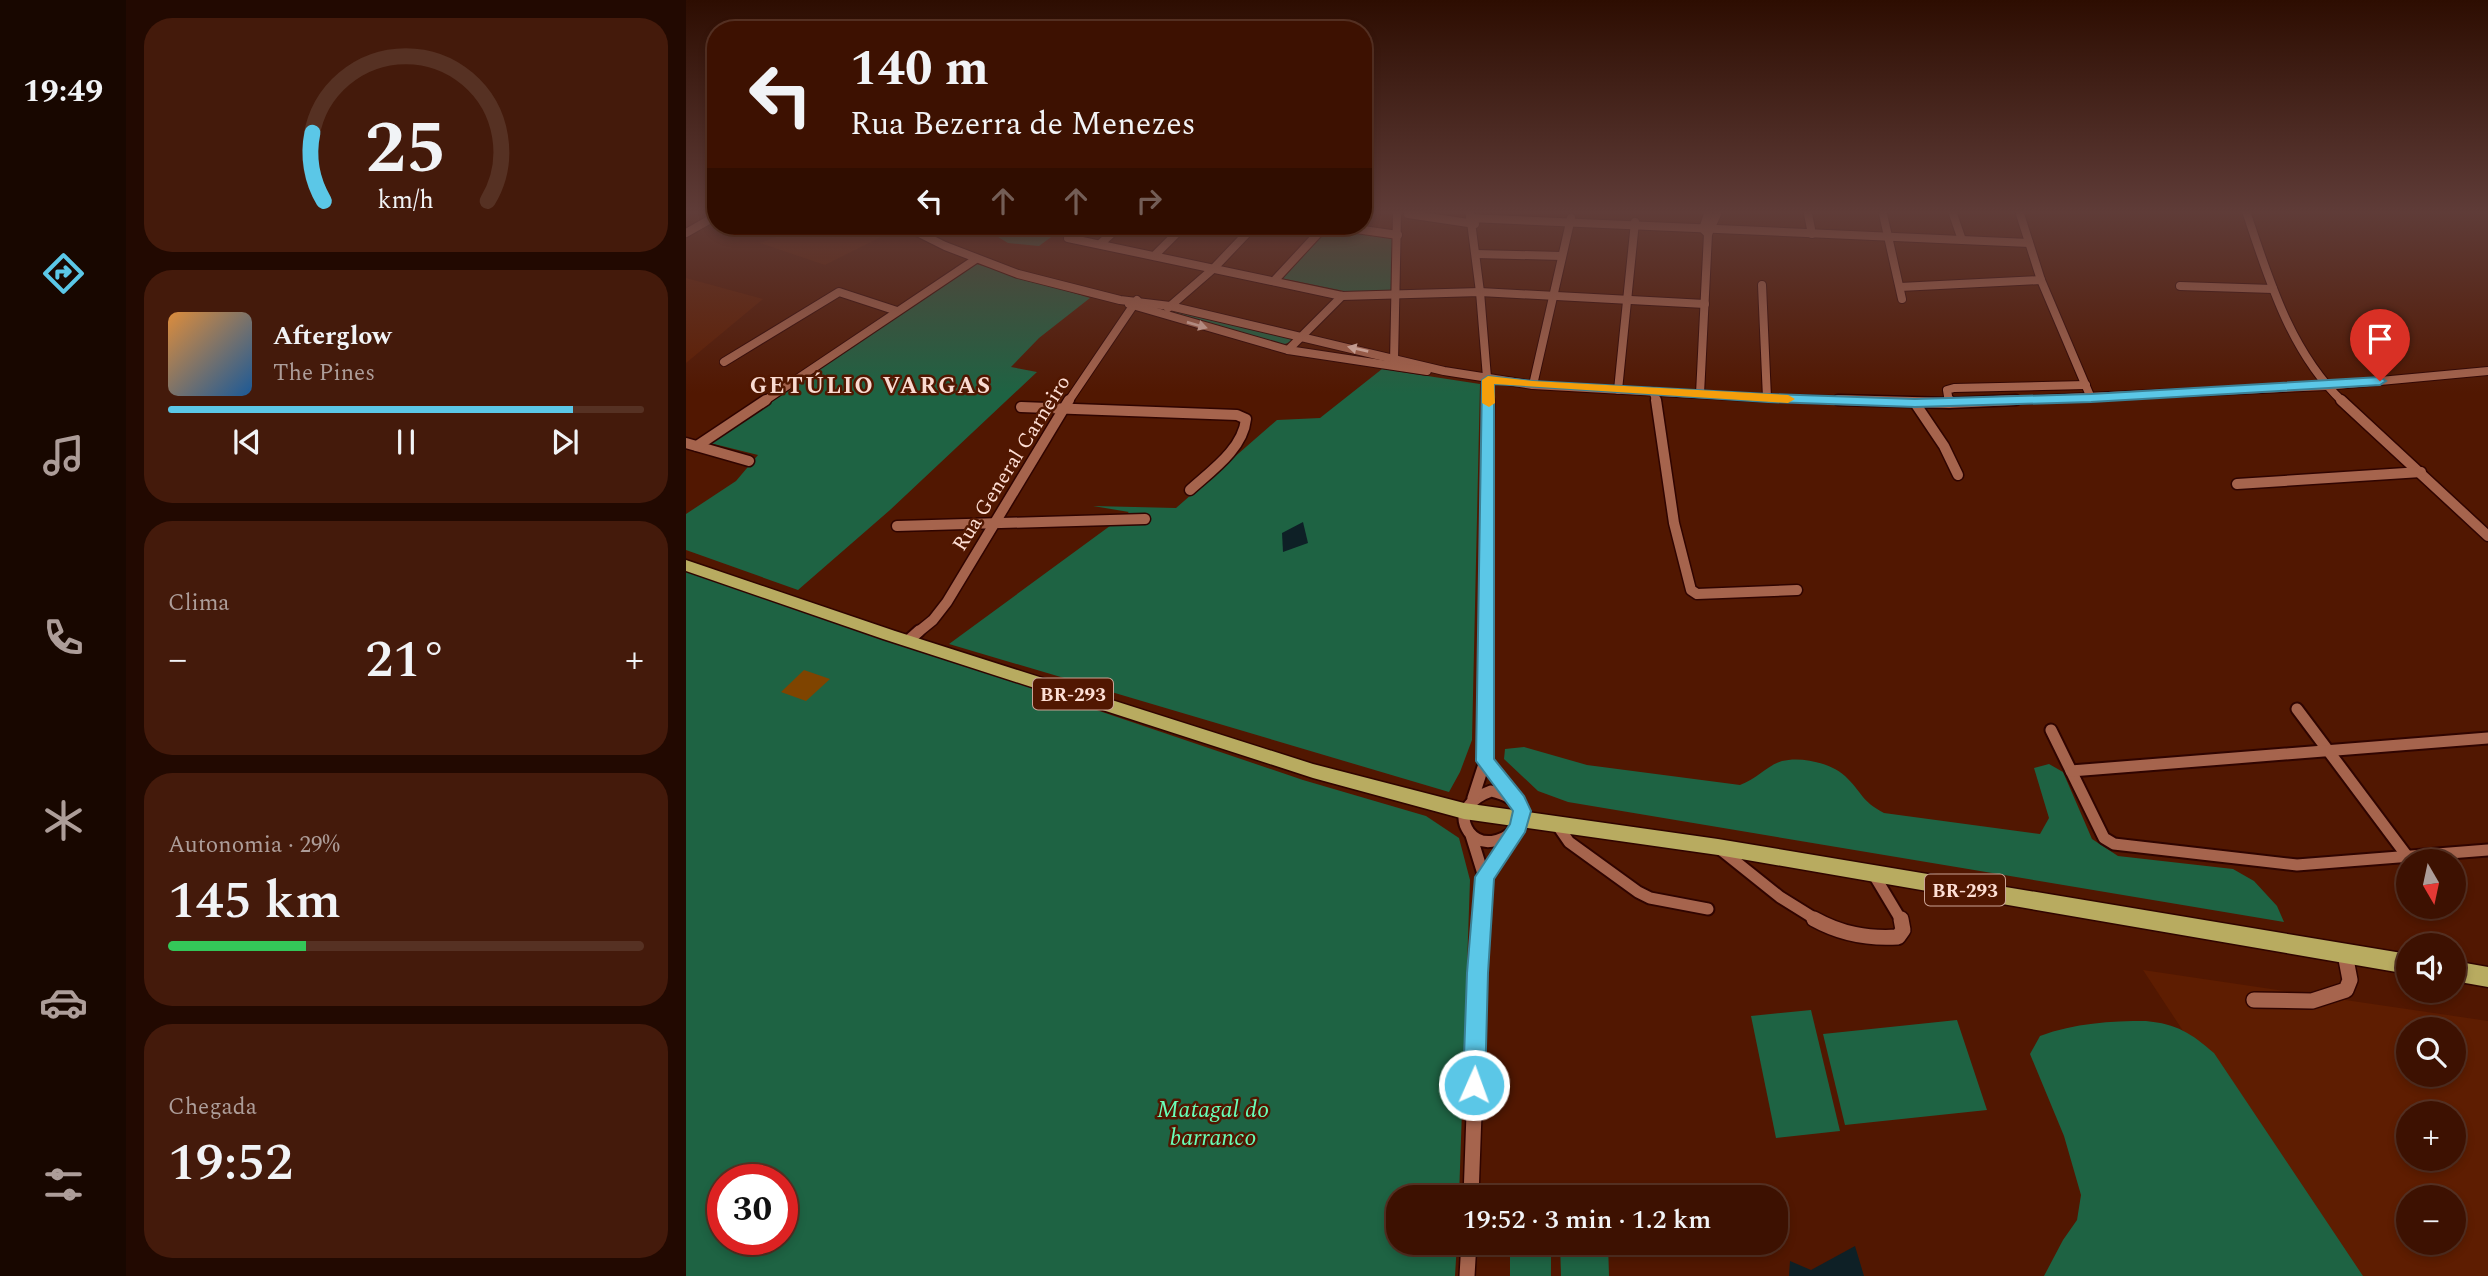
<!DOCTYPE html>
<html lang="pt">
<head>
<meta charset="utf-8">
<style>
	body { margin:0; font-family:Spectral,serif; background:#441a0b; color:#f1f3f6; height:100vh; display:flex; flex-direction:column; font-size:26px; white-space:nowrap }
	* { box-sizing:border-box; margin:0 }
	p { font-size:23px; color:#ad9d99 }
	.icon { flex:none; width:38px; height:38px; fill:none; stroke:currentColor; stroke-width:2; stroke-linecap:round; stroke-linejoin:round }
	.map { position:relative; flex:1; overflow:hidden }
	.side { display:flex; flex-direction:column; gap:18px; padding:18px; background:#220901; width:560px }
	.side>* { flex:none }
	.hud { position:absolute; left:21px; top:21px; width:665px; height:214px; border-radius:28px; box-shadow:0 4px 10px #0003,0 0 0 2px #563123; background:#3d1101; color:#f1f3f6; overflow:hidden }
	.needle { width:46px; rotate:171deg }
	.fabs { position:absolute; left:1710px; top:849px; display:grid; gap:14px }
	.fabs a { display:grid; place-items:center; width:70px; height:70px; border-radius:50%; background:#3d1101; box-shadow:0 4px 10px #0003,0 0 0 2px #563123; font-size:35px }
	.speed { position:absolute; left:21px; top:1164px; display:flex; gap:14px; font-size:35px; font-weight:700; text-align:center }
	.speed>* { display:grid; place-content:center; width:91px; height:91px; border-radius:50%; background:#3d1101; box-shadow:0 4px 10px #0003,0 0 0 2px #563123; line-height:1 }
	.speed .limit { border:10px solid #d22; background:#fff; color:#111 }
	.pin { position:absolute; display:grid; place-items:center; width:60px; height:60px; color:#fff; margin:-72px -30px; border-radius:50% 50% 50% 0; rotate:-45deg; box-shadow:0 0 7px #0007 }
	.pin .icon { rotate:45deg }
	.me { position:absolute; width:77px; margin:-38px; rotate:2deg; stroke-linejoin:round; filter:drop-shadow(0 0 5px #0008) }
	.turn { display:flex; align-items:center; gap:24px; height:147px; padding:0 28px; font-size:32px }
	.turn .icon { width:91px; height:91px; stroke-width:2.5 }
	.turn b { display:block; font-size:49px; line-height:60px }
	.lanes { display:flex; align-items:center; height:66px; padding:0 28px; background:#0003; justify-content:center; gap:35px; direction:ltr }
	.lanes .off { opacity:.35 }
	.big { font-size:52px; font-weight:600; line-height:1.1 }
	.side .tile { flex:1; display:flex; flex-direction:column; justify-content:center; gap:10px; min-width:0; padding:0 24px; border-radius:28px; background:#441a0b }
	.side .dial { align-items:center; gap:0 }
	.dial svg { height:182px; overflow:visible; fill:none; stroke:#563123; stroke-width:7; stroke-linecap:round; text-anchor:middle }
	.dial text { fill:#f1f3f6; stroke:none }
	.song { display:flex; align-items:center; gap:21px }
	.cover { width:84px; height:84px; border-radius:10px; background:linear-gradient(135deg,hsl(30 70% 55%),hsl(210 70% 35%)) }
	.played { height:7px; border-radius:4px; background:linear-gradient(90deg,#5bc7e7 85%,#563123 85%) }
	.keys { display:flex; justify-content:space-around; direction:ltr }
	.heat { display:flex; justify-content:space-between; align-items:center; font-size:38px; direction:ltr }
	.charge { height:10px; border-radius:5px; background:linear-gradient(90deg,#34c759 29%,#563123 0) }
	.trip { position:absolute; left:700px; top:1185px; width:402px; height:70px; border-radius:28px; background:#3d1101; box-shadow:0 4px 10px #0003,0 0 0 2px #563123; font-weight:600; line-height:70px; text-align:center }
	main { display:flex; flex:1; min-height:0 }
	.tab-bar { display:flex; flex-direction:column; width:126px; justify-content:space-around; align-items:center; background:#180700; color:#ad9d99 }
	.tab-bar .icon { width:49px; height:49px }
	.tab-bar .current { color:#5bc7e7 }
	.tab-bar b { font-size:32px; color:#f1f3f6 }
	.map>svg:first-child { display:block }
	.built { fill:#5e1d01; fill-rule:evenodd }
	.green { fill:#1e6343; fill-rule:evenodd }
	.water { fill:#0e2026 }
	.building { fill:#7f4400 }
	.lines { fill:none; stroke-linecap:round; stroke-linejoin:round }
	.minor-far3-casing { stroke:#2f0400; stroke-width:10 }
	.minor-far2-casing { stroke:#2f0400; stroke-width:13 }
	.minor-far1-casing { stroke:#2f0400; stroke-width:15 }
	.minor-casing { stroke:#2f0400; stroke-width:18 }
	.highway-casing { stroke:#2f0400; stroke-width:3 }
	.minor-far3 { stroke:#a6644d; stroke-width:8 }
	.minor-far2 { stroke:#a6644d; stroke-width:10 }
	.minor-far1 { stroke:#a6644d; stroke-width:11 }
	.minor { stroke:#a6644d; stroke-width:15 }
	.highway { fill:#b8ab60; fill-rule:evenodd }
	.oneway { fill:#e4baac }
	.route { fill:#5bc7e7; stroke:#3b8196; stroke-width:2 }
	.slow { fill:#f59e0b }
	.labels { text-anchor:middle; stroke-width:5; stroke-linejoin:round; paint-order:stroke }
	.shield { fill:#511701; stroke:#caa395; stroke-width:2 }
	.shield-label { font-size:19px; font-weight:bold; fill:#fedfd5 }
	.street-label { font-size:21px; fill:#fedfd5; stroke:#511701 }
	.far-district-label { font-size:23px; font-weight:bold; letter-spacing:2px; fill:#fadbd1; stroke:#511701 }
	.near-park-label { font-size:24px; font-style:italic; fill:#68feb8; stroke:#511701 }
</style>
</head>
<body>
<main>
<nav class="tab-bar">
<b>19:49</b>
<svg class="icon current" aria-label="directions" viewBox="0 0 24 24"><path d="M12 3l9 9-9 9-9-9zM9 14v-3h6M13 9l2 2-2 2"/></svg>
<svg class="icon" aria-label="music" viewBox="0 0 24 24"><path d="M9 18V5l10-2v13"/><circle cx="6" cy="18" r="3"/><circle cx="16" cy="16" r="3"/></svg>
<svg class="icon" aria-label="phone" viewBox="0 0 24 24"><path d="M5 4h4l2 5-3 2q2 4 5 5l2-3 5 2v4C11 20 4 13 5 4z"/></svg>
<svg class="icon" aria-label="climate" viewBox="0 0 24 24"><path d="M12 3v18M4 7l16 10M4 17L20 7"/></svg>
<svg class="icon" aria-label="car" viewBox="0 0 24 24"><path d="M5 17H2v-5l4-1 3-4h7l3 4 3 1v5h-3M9 17h6M6 11h13"/><circle cx="7" cy="17" r="2"/><circle cx="17" cy="17" r="2"/></svg>
<svg class="icon" aria-label="filters" viewBox="0 0 24 24"><path d="M4 7h16M4 17h16"/><circle cx="9" cy="7" r="2"/><circle cx="15" cy="17" r="2"/></svg>
</nav>
<section class="side">
<div class="tile dial"><svg viewBox="0 0 100 80">
<path d="M14 69A42 42 0 1 1 86 69"/>
<path d="M14 69A42 42 0 0 1 9 39" stroke="#5bc7e7"/>
<text x="50" y="56" font-size="32" font-weight="700">25</text>
<text x="50" y="72" font-size="11">km/h</text>
</svg></div>
<div class="tile">
<div class="song"><i class="cover"></i><div><b>Afterglow</b><p>The Pines</p></div></div>
<div class="played"></div>
<div class="keys"><svg class="icon" aria-label="previous" viewBox="0 0 24 24"><path d="M18 5L8 12l10 7zM5 5v14"/></svg><svg class="icon" aria-label="pause" viewBox="0 0 24 24"><path d="M8 5v14M16 5v14"/></svg><svg class="icon" aria-label="next" viewBox="0 0 24 24"><path d="M6 5l10 7-10 7zM19 5v14"/></svg></div>
</div>
<div class="tile"><p>Clima</p>
<div class="heat"><a>−</a><b class="big">21°</b><a>+</a></div>
</div>
<div class="tile"><p>Autonomia · 29%</p><b class="big">145 km</b><div class="charge"></div></div>
<div class="tile"><p>Chegada</p><b class="big">19:52</b></div>
</section>
<div class="map">
<svg width="1802" height="1276" viewBox="0 0 1802 1276">
	<rect width="100%" height="100%" fill="#511701"/>
	<g class="built">
		<polygon points="118,226 209,226 213,228 139,265 74,243"/>
		<polygon points="0,278 77,299 0,363"/>
		<path d="M1457,970L1802,1021V1276H1658ZM1722,1029H1768V1074H1722ZM1722,1113H1768V1158H1722ZM1722,1197H1768V1242H1722Z"/>
	</g>
	<g class="green">
		<polygon points="300,226 380,226 353,246 322,243 297,228"/>
		<polygon points="642,227 707,238 705,290 663,292 595,278"/>
		<polygon points="287,263 404,298 353,338 325,367 351,372 204,510 112,590 0,550 0,514 50,481 72,455 24,443"/>
		<polygon points="487,310 606,338 607,341 596,345 485,313"/>
		<polygon points="696,369 794,384 786,740 774,772 763,792 263,644 443,512 407,506 490,508 591,420 634,418"/>
		<path d="M0,571L617,780L740,816L773,838L784,880L773,1197H712V1242L771,1243L769,1276H0ZM37,1180H96V1239H37Z"/>
		<path d="M838,747L901,765L1054,785C1071,779 1080,766 1096,761C1115,756 1145,763 1159,776C1176,792 1175,801 1198,813L1354,834L1363,818L1348,768L1363,764L1377,772L1406,839L1432,856L1547,869L1568,881L1591,906L1598,922L882,802L852,791L818,759L819,749Z"/>
		<polygon points="1125,1010 1154,1131 1090,1138 1065,1016"/>
		<polygon points="1271,1020 1301,1110 1159,1125 1137,1034"/>
		<path d="M1460,1021C1491,1024 1505,1033 1528,1053L1677,1276H1358L1377,1240L1391,1220L1395,1195L1378,1136L1344,1054L1354,1036C1389,1023 1424,1021 1460,1021Z"/>
		<rect x="824" y="1243" width="41" height="33"/>
		<polygon points="874,1243 922,1243 923,1276 875,1276"/>
	</g>
	<g class="water">
		<polygon points="617,522 622,543 597,552 596,533"/>
		<polygon points="1169,1246 1178,1276 1103,1276 1104,1261 1125,1270"/>
	</g>
	<polygon class="building" points="118,670 144,679 120,701 95,692"/>
	<g class="lines">
		<defs>
			<g id="minor-far3">
				<polyline points="722,214 789,224"/>
				<polyline points="784,214 794,292 803,402"/>
				<polyline points="1022,214 1017,229 1022,234"/>
				<polyline points="1122,214 1126,234"/>
				<polyline points="1197,214 1216,299"/>
				<polyline points="1267,214 1276,240"/>
				<polyline points="1334,214 1355,280 1405,398"/>
				<path d="M1561,214C1583,280 1605,353 1657,402"/>
				<polyline points="784,218 1343,243"/>
				<polyline points="219,226 259,246 332,274 434,300 484,306 758,371 847,385 1081,398 1216,402"/>
				<polyline points="649,226 712,235"/>
				<polyline points="0,233 30,216"/>
				<polyline points="382,238 656,296 794,292 1019,304"/>
				<polyline points="414,244 434,226"/>
				<polyline points="790,254 876,256"/>
				<polyline points="468,256 498,226"/>
				<polyline points="588,281 639,226"/>
				<polyline points="1076,285 1081,398"/>
				<polyline points="1494,286 1587,289"/>
				<polyline points="1214,287 1355,280"/>
				<polyline points="443,304 602,350 741,371"/>
				<polyline points="482,308 527,269 568,226"/>
				<polyline points="602,350 656,296"/>
				<polyline points="38,362 153,292 211,311"/>
				<polyline points="708,362 711,214"/>
				<polyline points="847,385 885,218"/>
				<polyline points="932,390 949,222"/>
				<polyline points="967,391 971,402"/>
				<polyline points="1014,394 1022,234 1031,214"/>
				<polyline points="77,402 290,259"/>
				<polyline points="382,402 451,300"/>
				<polyline points="1263,402 1261,390 1268,388 1400,385"/>
				<polyline points="1292,402 1640,386 1802,371"/>
			</g>
			<g id="minor-far2">
				<polyline points="970,400 988,523 1005,590 1011,594 1111,590"/>
				<polyline points="1152,400 1263,403 1330,400"/>
				<polyline points="1263,400 1263,403"/>
				<polyline points="1655,400 1802,536"/>
				<polyline points="1229,403 1258,446 1272,475"/>
				<path d="M335,407L551,415L560,419C557,449 525,471 504,490"/>
				<polyline points="0,443 63,461"/>
				<polyline points="11,446 80,400"/>
				<polyline points="1551,484 1735,472"/>
				<polyline points="211,526 459,519"/>
				<polyline points="231,633 247,620 261,602 383,400"/>
				<polyline points="800,633 803,400"/>
			</g>
			<g id="minor-far1">
				<polyline points="223,640 233,631"/>
				<polyline points="1611,709 1721,856"/>
				<polyline points="1365,730 1418,838 1428,844 1611,865 1802,850"/>
				<polyline points="799,761 824,795"/>
				<polyline points="1385,771 1802,738"/>
				<path d="M805,791C873,807 807,864 783,832C769,812 788,797 805,791Z"/>
				<polyline points="787,798 799,761 800,631"/>
				<polyline points="872,826 883,842 952,892 964,898 1022,909"/>
				<polyline points="785,835 798,877 795,920"/>
				<polyline points="1034,849 1094,897 1131,920"/>
				<polyline points="1188,875 1215,920"/>
				<polyline points="798,877 823,838"/>
			</g>
			<g id="minor">
				<path d="M1128,919C1155,934 1181,939 1212,937L1217,930L1215,919"/>
				<polyline points="1568,1000 1626,1001 1660,990 1664,980 1659,954"/>
				<polyline points="785,1197 795,919"/>
				<polyline points="781,1276 783,1242"/>
			</g>
			<g id="highway">
				<polygon points="0,560 209,631 627,764 778,803 1032,839 1722,954 1722,974 1032,855 778,819 627,778 197,639 0,571"/>
				<polygon points="1768,961 1802,967 1802,987 1768,981"/>
			</g>
		</defs>
		<use href="#minor-far3" class="minor-far3-casing"/>
		<use href="#minor-far2" class="minor-far2-casing"/>
		<use href="#minor-far1" class="minor-far1-casing"/>
		<use href="#minor" class="minor-casing"/>
		<use href="#highway" class="highway-casing"/>
		<use href="#minor-far3" class="minor-far3"/>
		<use href="#minor-far2" class="minor-far2"/>
		<use href="#minor-far1" class="minor-far1"/>
		<use href="#minor" class="minor"/>
		<use href="#highway" class="highway"/>
	</g>
	<defs><path id="oneway-solid" d="M-6-.8H1V-3.2L6.5 0L1 3.2V.8H-6Z" transform="scale(1.75)"/></defs>
	<g class="oneway">
		<use href="#oneway-solid" transform="translate(511 325) rotate(16)"/>
		<use href="#oneway-solid" transform="translate(672 349) rotate(-167)"/>
	</g>
	<linearGradient id="sky" x2="0" y2="1"><stop stop-color="#2d0d01"/><stop offset="0.54" stop-color="#5f3c38"/><stop offset="1" stop-color="#5f3c38" stop-opacity="0"/></linearGradient>
	<rect width="1802" height="393" fill="url(#sky)"/>
	<polygon class="route" points="802,376 847,381 1082,394 1229,399 1405,394 1694,377 1700,381 1694,385 1405,402 1229,407 1082,402 808,384 808,759 838,796 845,811 839,832 808,879 802,973 799,1085 796,1093 788,1096 780,1093 777,1085 781,973 789,877 824,824 827,811 790,761 796,380"/>
	<polygon class="slow" points="802,376 847,381 1102,395 1109,399 1102,403 808,384 809,403 803,407 796,403 796,380"/>
	<g class="labels">
		<g class="shield">
			<rect x="347" y="678.5" width="80" height="31" rx="5"/>
			<rect x="1239" y="874.5" width="80" height="31" rx="5"/>
		</g>
		<g class="shield-label">
			<text x="387" y="701">BR-293</text>
			<text x="1279" y="897">BR-293</text>
		</g>
		<g class="street-label">
			<text transform="translate(325 463) rotate(-58)" y="7">Rua General Carneiro</text>
		</g>
		<g class="far-district-label">
			<text x="185" y="393">GETÚLIO VARGAS</text>
		</g>
		<g class="near-park-label">
			<text x="527" y="1117">Matagal do<tspan x="527" dy="28">barranco</tspan></text>
		</g>
	</g>
</svg>
<div class="fabs">
<a><svg class="needle" viewBox="-14 -14 28 28"><path d="M0-13l5 13h-10z" fill="#e53935"/><path d="M0 13l5-13h-10z" fill="#ad9d99"/></svg></a>
<a><svg class="icon" aria-label="sound" viewBox="0 0 24 24"><path d="M4 9h4l5-4v14l-5-4H4zM17 9q2 3 0 6"/></svg></a>
<a><svg class="icon" aria-label="search" viewBox="0 0 24 24"><circle cx="10" cy="10" r="6"/><path d="M15 15l6 6"/></svg></a>
<a>+</a>
<a>−</a>
</div>
<div class="speed"><div class="limit">30</div></div>
<div class="pin" style="left:1694px;top:381px;background:#d93025"><svg class="icon" aria-label="arrive" viewBox="0 0 24 24"><path d="M6 21V4h12l-3 4 3 4H6"/></svg></div>
<svg class="me" style="left:788px;top:1085px" viewBox="-20 -20 40 40"><circle r="17" fill="#5bc7e7" stroke="#fff" stroke-width="3"/><path d="M0-11L8 9 0 5-8 9z" fill="#fff"/></svg>
<div class="trip">19:52 · 3 min · 1.2 km</div>
<div class="hud">
<div class="turn"><svg class="icon" aria-label="left" viewBox="0 0 24 24"><path d="M17 20v-9H6M10 6l-5 5 5 5"/></svg><div><b>140 m</b>Rua Bezerra de Menezes</div></div>
<div class="lanes"><svg class="icon" aria-label="left" viewBox="0 0 24 24"><path d="M17 20v-9H6M10 6l-5 5 5 5"/></svg><svg class="icon off" aria-label="ahead" viewBox="0 0 24 24"><path d="M12 20V5M6 11l6-6 6 6"/></svg><svg class="icon off" aria-label="ahead" viewBox="0 0 24 24"><path d="M12 20V5M6 11l6-6 6 6"/></svg><svg class="icon off" aria-label="right" viewBox="0 0 24 24"><path d="M7 20v-9h11M14 6l5 5-5 5"/></svg></div>
</div>
</div>
</main>
</body>
</html>
